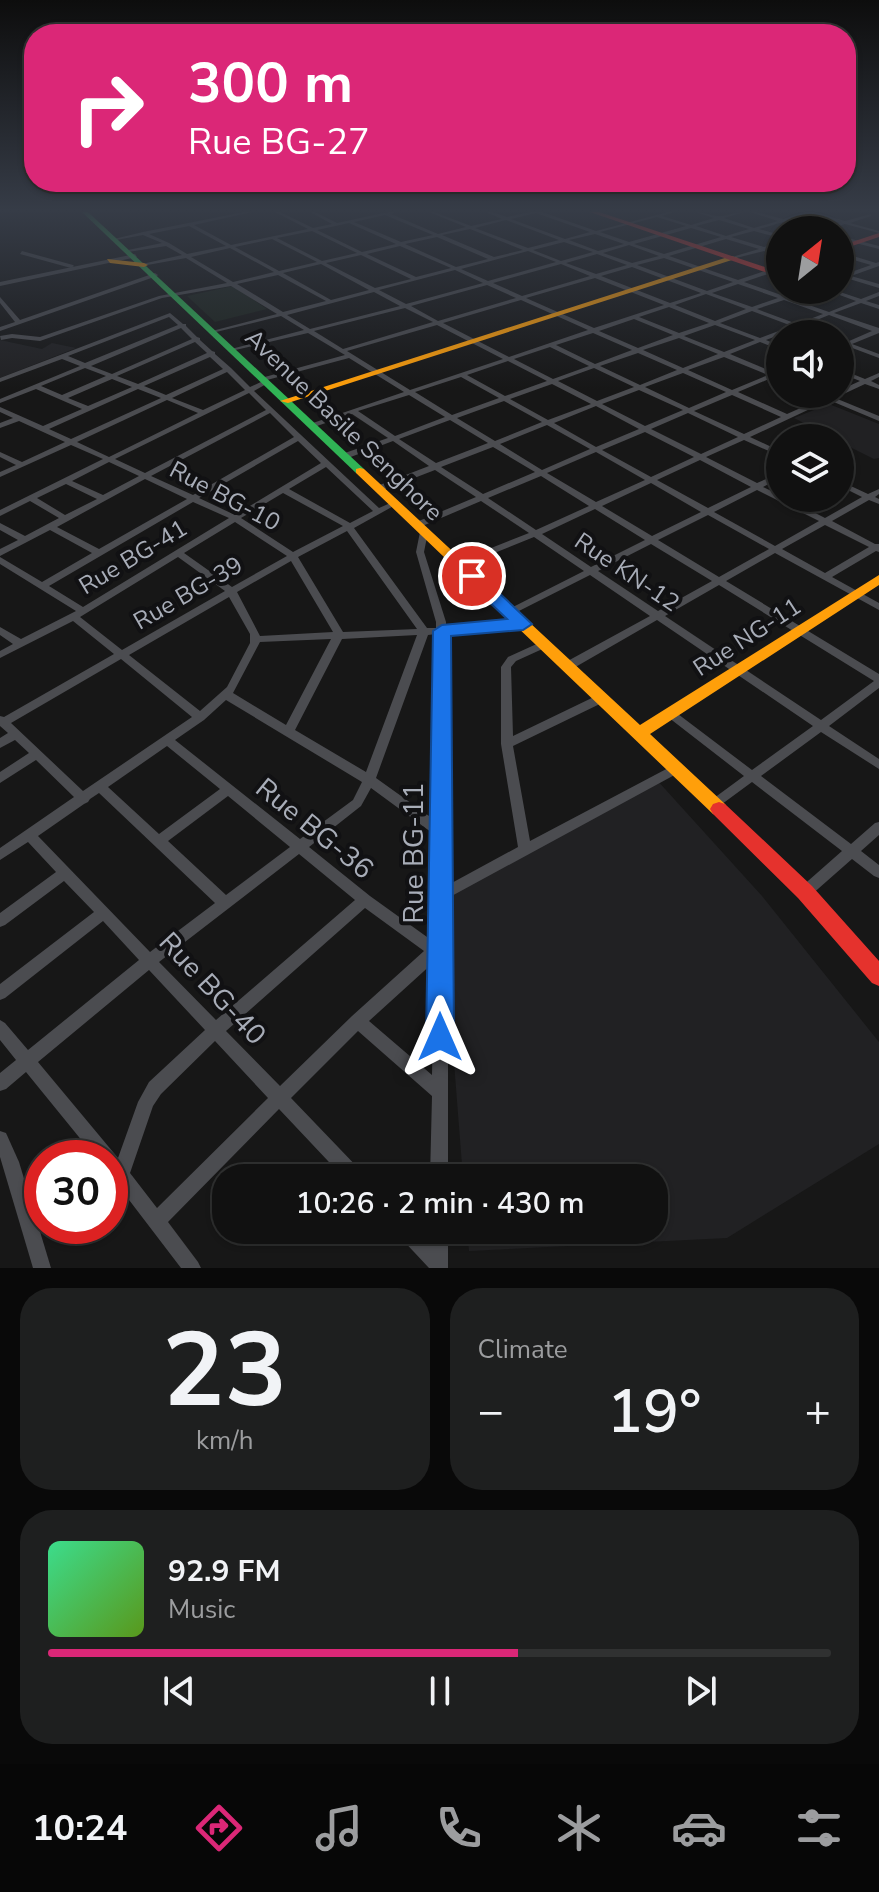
<!DOCTYPE html>
<html lang="en">
<head>
<meta charset="utf-8">
<style>
	body { margin:0; font-family:"Nunito Sans",sans-serif; background:#1e1f1f; color:#f1f3f6; height:100vh; display:flex; flex-direction:column; font-size:30px; white-space:nowrap }
	* { box-sizing:border-box; margin:0 }
	p { font-size:26px; color:#9c9d9f }
	.icon { flex:none; width:44px; height:44px; fill:none; stroke:currentColor; stroke-width:2; stroke-linecap:round; stroke-linejoin:round }
	.map { position:relative; height:1268px; overflow:hidden }
	.side { display:flex; flex-direction:column; gap:20px; padding:20px; background:#090909; flex:1 }
	.side>* { flex:none }
	.top-card { position:absolute; left:24px; top:24px; width:832px; height:168px; border-radius:32px; box-shadow:0 2px 6px #0004,0 0 0 2px #303131; background:#db2777; color:#fff; overflow:hidden }
	.needle { width:52px; rotate:30deg }
	.buttons { position:absolute; left:766px; top:216px; display:grid; gap:16px }
	.buttons a { display:grid; place-items:center; width:88px; height:88px; border-radius:50%; background:#111; box-shadow:0 2px 6px #0004,0 0 0 2px #303131; font-size:40px }
	.speed { position:absolute; left:24px; top:1140px; display:flex; gap:16px; font-size:40px; font-weight:700; text-align:center }
	.speed>* { display:grid; place-content:center; width:104px; height:104px; border-radius:50%; background:#111; box-shadow:0 2px 6px #0004,0 0 0 2px #303131; line-height:1 }
	.speed .limit { border:12px solid #d22; background:#fff; color:#111 }
	.pin { position:absolute; display:grid; place-items:center; width:68px; height:68px; color:#fff; margin:-34px; border:4px solid #fff; border-radius:50%; box-shadow:0 2px 8px #0007 }
	.me { position:absolute; width:88px; margin:-44px; rotate:0deg; stroke-linejoin:round; filter:drop-shadow(0 0 6px #0008) }
	.turn { display:flex; align-items:center; gap:28px; height:168px; padding:0 32px; font-size:36px }
	.turn .icon { width:104px; height:104px; stroke-width:2.5 }
	.turn b { display:block; font-size:56px; line-height:68px }
	.big { font-size:60px; font-weight:600; line-height:1.1 }
	.side .widget { flex:1; display:flex; flex-direction:column; justify-content:center; gap:12px; min-width:0; padding:0 28px; border-radius:32px; background:#1e1f1f }
	.side .dial { align-items:center; gap:0 }
	.dial b { font-size:104px; line-height:1 }
	.song { display:flex; align-items:center; gap:24px }
	.cover { width:96px; height:96px; border-radius:12px; background:linear-gradient(135deg,hsl(150 70% 55%),hsl(90 70% 35%)) }
	.played { height:8px; border-radius:4px; background:linear-gradient(90deg,#db2777 60%,#303131 60%) }
	.keys { display:flex; justify-content:space-around; direction:ltr }
	.heat { display:flex; justify-content:space-between; align-items:center; font-size:44px; direction:ltr }
	.side .tiles { flex:1; display:grid; gap:20px; grid-template-columns:1fr 1fr }
	.widget:last-child { grid-column:span 2 }
	.trip { position:absolute; left:212px; top:1164px; width:456px; height:80px; border-radius:32px; background:#111; box-shadow:0 2px 6px #0004,0 0 0 2px #303131; font-weight:600; line-height:80px; text-align:center }
	.tabs { display:flex; height:128px; justify-content:space-around; align-items:center; background:#070707; color:#9c9d9f }
	.tabs .icon { width:56px; height:56px }
	.tabs .selected { color:#db2777 }
	.tabs b { font-size:36px; color:#f1f3f6 }
	.map>svg:first-child { display:block }
	.built { fill:#212123 }
	.green { fill:#1d241e }
	.lines { fill:none; stroke-linecap:round; stroke-linejoin:round }
	.street { fill:#4b4c50; fill-rule:evenodd }
	.fast { fill:#30b455; fill-rule:evenodd }
	.slow { fill:#ff9f0a; fill-rule:evenodd }
	.jam { fill:#e5322d; fill-rule:evenodd }
	.route { fill:#1a73e8; stroke:#114b97; stroke-width:2 }
	.labels { text-anchor:middle; stroke-width:8; stroke-linejoin:round; paint-order:stroke }
	.street-label { font-size:24px; fill:#a8adb8; stroke:#111113 }
	.near-street-label { font-size:28px; fill:#a8adb8; stroke:#111113 }
</style>
</head>
<body>
<div class="map">
<svg width="879" height="1268" viewBox="0 0 879 1268">
	<rect width="100%" height="100%" fill="#171717"/>
	<g class="built">
		<polygon points="0,340 42,349 52,343 76,348 0,378"/>
		<polygon points="829,404 879,424 879,458 874,459 840,442 840,438 833,438 794,418"/>
		<polygon points="656,779 762,896 879,1042 879,1144 727,1238 469,1251 467,1230 654,1230 654,1178 463,1178 441,895"/>
	</g>
	<polygon class="green" points="233,286 267,309 215,322 187,296"/>
	<g class="lines">
		<g class="street">
			<path d="M244,212H252L194,225L231,245L308,229L275,212H280L313,228L332,224L310,212H315L337,223L388,212H395L391,214L438,234L466,227L429,212H434L471,226L502,219L486,212H492L507,217L530,212H542L596,231L668,212H674L662,216L691,225L714,218L696,212C703,212 709,215 717,216C725,217 735,212 744,212L724,218L754,228L778,221L750,212H756L783,219L805,212H814L845,221L871,214V216L850,223L879,231V233L845,224L827,230H820L840,223L810,214L788,221L818,230H811L783,222L759,229L780,235V238L754,231L731,237L764,247L780,243V246L769,249L780,252V256L764,251L732,259V257L759,249L726,239L669,256L738,280L771,269L780,272V276L771,273L744,282L784,296L800,290H808L789,298L829,312L856,301L826,290H834L861,299L879,292V296L866,301L879,305V309L861,303L834,313L879,328V333L852,344L879,354V358L847,346L840,349V345L872,331L829,315L802,326L822,334H813L797,328L766,340L780,346V350L760,342L730,354L773,372L780,370V374L776,376L738,392L787,414L823,398L817,394H840V390L860,381L840,373V369L865,379L879,373V377L871,381L879,385V389L865,384L835,398L879,416V421L829,400L750,437L780,451V456L744,440L706,457L757,483L780,473V478L763,487L780,495V498H786L825,518L862,497L840,486V481L868,494L879,489V494L875,497L879,499V504L869,500L832,521L875,544H879V552L876,551L832,577L879,603V610L775,553L726,581L879,674V688L829,726L879,759V769L821,732L761,776L851,844L875,823L879,822V835L861,851L879,865V878L874,876L852,859L810,896L805,898L800,896L798,892L800,888L842,851L752,782L718,807L714,809L710,807L708,804L710,801L744,776L664,714L666,711H674L752,770L813,726L657,620L572,669H564L563,666L564,663L650,616L590,575L513,614H507L505,612L507,610L584,571L534,537L462,566H456L454,564L456,562L529,533L481,501L420,527H414L413,525L414,523L476,497L435,470L383,490H377V486L429,466L393,441L348,458H342V454L388,438L352,414L314,427L307,425L404,392L349,358L267,380L269,382L268,383L254,391L379,508L395,501L399,503L354,528L427,628H436V622L416,552L420,532L424,529L428,532L424,552L446,622V627L523,621L528,624L523,627L446,634L448,673V885L518,847L501,744V667L508,657L541,642H549L550,644L549,646L516,661L511,667L513,736L598,695H606L607,698L606,701L513,746L530,841L672,766L676,764L680,766L682,769L680,772L448,898V1178H430L432,1096L358,1031L291,1098L362,1172L365,1178H344L279,1109L168,1222L198,1262L201,1268H181L110,1175V1158H96L26,1072L6,1089L0,1091V1073L16,1060L0,1040V1020L5,1023L28,1050L139,960L103,921L5,998L0,1000V984L94,912L64,881L5,925L0,927V913L56,872L28,842L0,860V848L74,797L36,760L0,783V772L29,753L15,740L0,748V738L8,733L0,726V716L4,717L114,654L73,621L0,658V651L13,644L0,635V627L21,639L76,611L0,564V557L42,582L92,553L50,530L0,556V549L18,540L0,530V523L25,536L59,518L30,501L0,516V510L103,459L71,445L0,477V472L16,465L0,457V452L22,462L65,442L19,421L0,428V423L13,418L0,412V407L43,426L82,409L36,389L0,403V399L80,366L62,359L0,382V378L170,313L183,324H186V326L197,337L200,338V340L212,351L215,352V354L231,368L250,387L263,381L260,379L261,378L345,355L308,333L231,351V349L304,330L281,316L212,333V331L277,314L231,286L162,298L40,341L12,338L1,340L0,336L12,334L40,337L159,296L227,283L186,258L142,266V264L182,255L166,246L128,252V250L162,243L143,235L116,240L114,239L143,232ZM536,213L590,232L565,239L511,219ZM385,215L433,235L401,242L354,222ZM657,217L686,226L629,242L600,232ZM506,220L559,240L528,248L475,228ZM719,220L749,229L726,236L696,226ZM349,223L396,244L362,252L317,230ZM189,226L226,246L187,254L169,243L149,234ZM691,228L721,237L664,254L634,244ZM470,229L523,250L494,257L442,235ZM312,231L357,253L322,261L277,238ZM595,234L624,244L598,251L569,240ZM437,237L488,259L456,267L405,244ZM272,239L317,262L279,271L235,247ZM564,242L593,252L561,261L533,250ZM629,245L659,256L632,263L603,253ZM400,246L451,268L416,277L367,254ZM230,248L274,272L233,282L191,257ZM528,251L556,262L488,281L461,269ZM597,254L627,265L596,274L566,263ZM361,255L411,279L375,288L326,263ZM664,258L733,282L707,291L637,265ZM321,264L369,290L331,300L283,273ZM561,264L590,276L522,296L493,283ZM632,267L701,293L670,303L601,276ZM455,270L483,283L406,304L379,290ZM278,275L326,301L283,312L237,284ZM595,278L664,305L594,328L526,298ZM738,284L778,298L752,307L712,293ZM487,285L516,298L438,321L411,306ZM374,292L400,306L310,329L287,315ZM706,294L746,309L715,321L675,305ZM521,300L588,330L509,357L443,323ZM784,300L823,314L797,324L757,309ZM669,307L709,323L679,333L639,317ZM405,308L433,322L343,349L314,331ZM752,311L792,326L760,338L720,323ZM169,317L178,325L85,363L68,356ZM634,319L673,335L638,348L599,331ZM437,325L503,359L410,390L347,351ZM715,325L755,340L724,352L684,336ZM181,328L192,339L112,374L91,366ZM593,333L632,350L595,364L556,345ZM679,338L718,354L683,368L643,350ZM195,342L207,353L138,384L117,376ZM550,347L589,366L553,379L514,359ZM638,353L677,370L640,385L600,366ZM210,357L223,369L166,395L144,386ZM724,357L768,375L732,390L688,370ZM508,361L547,381L505,396L467,375ZM85,368L106,376L62,395L41,386ZM594,368L634,387L597,401L558,381ZM227,372L245,390L203,410L172,398ZM683,373L726,392L689,408L645,387ZM461,377L499,398L452,415L415,392ZM112,379L132,387L88,406L68,398ZM552,384L591,404L548,420L510,399ZM138,389L161,398L71,439L49,429ZM639,390L683,410L645,426L602,404ZM249,393L266,410L145,473L115,459ZM409,395L445,417L395,436L358,411ZM732,395L781,417L744,434L694,411ZM167,400L198,413L109,457L77,442ZM504,401L542,422L495,441L457,418ZM596,406L639,429L596,447L554,423ZM270,413L294,437L193,495L151,476ZM688,413L738,437L701,454L651,429ZM450,420L488,443L436,463L399,439ZM547,425L590,449L542,470L500,444ZM645,432L694,457L651,477L602,450ZM298,441L321,463L235,515L199,498ZM493,447L535,472L483,494L441,467ZM596,452L645,480L596,502L547,473ZM700,460L751,487L708,508L657,480ZM109,462L139,476L103,495L72,481ZM326,467L373,511L350,523L289,489ZM541,476L589,506L536,530L488,498ZM145,479L187,499L99,549L57,527ZM651,483L701,512L652,536L602,506ZM66,484L97,499L65,515L37,498ZM757,490L819,521L775,546L714,512ZM283,493L343,526L293,552L241,518ZM193,502L229,518L83,607L49,586ZM595,509L645,540L591,567L542,534ZM708,515L769,549L719,577L658,540ZM235,522L287,556L232,587L184,553ZM825,525L869,547L825,573L782,549ZM347,531L417,629L343,632L298,557ZM651,544L712,581L658,611L598,571ZM178,557L225,591L122,650L80,617ZM291,561L333,632L260,636L237,592ZM719,585L874,681L821,720L665,616ZM229,597L250,634V643L227,687L200,711L129,655ZM436,634L438,673L436,821L376,778L428,635ZM417,635L366,772L295,730L342,639ZM331,639L286,725L233,693L260,642ZM121,659L192,717L83,791L11,723ZM226,700L362,782L353,800L300,839L175,740L204,720ZM167,746L220,789L159,834L108,787ZM371,788L435,835L434,942L370,896L309,847L361,806ZM99,793L215,903L150,952L38,836L84,804L88,802L90,799ZM228,796L290,847L226,895L168,841ZM299,854L355,900L216,1020L159,962ZM365,908L424,951L352,1016L280,1086L226,1031ZM434,962L432,1075L369,1021ZM149,970L205,1030L149,1082L138,1102L118,1158L38,1062ZM215,1041L268,1098L157,1208L130,1173L153,1106L161,1094Z"/>
			<polygon points="840,236 879,246 879,249 840,239"/>
			<polygon points="22,251 73,265 74,266 71,268 20,254"/>
			<polygon points="840,252 876,263 879,262 879,266 851,276 879,284 879,288 846,278 840,280 840,276 871,265 840,256"/>
			<polygon points="135,254 137,257 0,286 0,282"/>
			<polygon points="155,273 158,275 157,276 0,331 0,327 15,322 0,303 0,297 20,320"/>
			<polygon points="0,1131 6,1133 19,1162 51,1268 33,1268 0,1157"/>
			<polygon points="396,1230 417,1230 430,1243 430,1230 448,1230 448,1268 429,1268 399,1236"/>
		</g>
		<polygon class="fast" points="82,212 88,212 364,469 364,473 356,473"/>
		<g class="slow">
			<polygon points="731,256 738,258 288,403 280,401"/>
			<polygon points="107,259 144,263 148,265 144,267 110,263"/>
			<polygon points="360,468 364,469 640,725 879,575 879,585 650,734 725,804 728,809 725,814 719,816 713,814 356,473 356,469"/>
		</g>
		<g class="jam">
			<polygon points="590,212 599,212 771,269 780,266 780,270 768,273"/>
			<polygon points="879,233 879,237 840,250 840,246"/>
			<polygon points="719,802 725,804 812,886 879,961 879,986 872,983 798,898 713,814 710,809 713,804"/>
		</g>
	</g>
	<linearGradient id="sky" x2="0" y2="1"><stop stop-color="#0d0d0d"/><stop offset="0.54" stop-color="#363c47"/><stop offset="1" stop-color="#363c47" stop-opacity="0"/></linearGradient>
	<rect width="879" height="389" fill="url(#sky)"/>
	<polygon class="route" points="472,571 478,573 532,624 523,630 451,636 454,1037 450,1046 440,1050 430,1046 426,1037 433,631 442,625 507,619 466,580 464,576 466,573"/>
	<g class="labels">
		<g class="street-label">
			<text transform="translate(344 425) rotate(44)" y="8">Avenue Basile Senghore</text>
			<text transform="translate(225 496) rotate(28)" y="8">Rue BG-10</text>
			<text transform="translate(133 557) rotate(-31)" y="8">Rue BG-41</text>
			<text transform="translate(627 572) rotate(34)" y="8">Rue KN-12</text>
			<text transform="translate(188 593) rotate(-30)" y="8">Rue BG-39</text>
			<text transform="translate(747 637) rotate(-33)" y="8">Rue NG-11</text>
		</g>
		<g class="near-street-label">
			<text transform="translate(315 828) rotate(39)" y="10">Rue BG-36</text>
			<text transform="translate(413 853) rotate(-90)" y="10">Rue BG-11</text>
			<text transform="translate(213 988) rotate(47)" y="10">Rue BG-40</text>
		</g>
	</g>
</svg>
<div class="buttons">
<a><svg class="needle" viewBox="-14 -14 28 28"><path d="M0-13l5 13h-10z" fill="#e53935"/><path d="M0 13l5-13h-10z" fill="#9c9d9f"/></svg></a>
<a><svg class="icon" aria-label="sound" viewBox="0 0 24 24"><path d="M4 9h4l5-4v14l-5-4H4zM17 9q2 3 0 6"/></svg></a>
<a><svg class="icon" aria-label="layers" viewBox="0 0 24 24"><path d="M12 4l9 5-9 5-9-5zM3 14l9 5 9-5"/></svg></a>
</div>
<div class="speed"><div class="limit">30</div></div>
<div class="pin" style="left:472px;top:576px;background:#d93025"><svg class="icon" aria-label="arrive" viewBox="0 0 24 24"><path d="M6 21V4h12l-3 4 3 4H6"/></svg></div>
<svg class="me" style="left:440px;top:1037px" viewBox="-20 -20 40 40"><path d="M0-17L14 15 0 8-14 15z" fill="#1a73e8" stroke="#fff" stroke-width="4"/></svg>
<div class="trip">10:26 · 2 min · 430 m</div>
<div class="top-card">
<div class="turn"><svg class="icon" aria-label="right" viewBox="0 0 24 24"><path d="M7 20v-9h11M14 6l5 5-5 5"/></svg><div><b>300 m</b>Rue BG-27</div></div>
</div>
</div>
<section class="side">
<div class="tiles">
<div class="widget dial"><b>23</b><p>km/h</p></div>
<div class="widget"><p>Climate</p>
<div class="heat"><a>−</a><b class="big">19°</b><a>+</a></div>
</div>
<div class="widget">
<div class="song"><i class="cover"></i><div><b>92.9 FM</b><p>Music</p></div></div>
<div class="played"></div>
<div class="keys"><svg class="icon" aria-label="previous" viewBox="0 0 24 24"><path d="M18 5L8 12l10 7zM5 5v14"/></svg><svg class="icon" aria-label="pause" viewBox="0 0 24 24"><path d="M8 5v14M16 5v14"/></svg><svg class="icon" aria-label="next" viewBox="0 0 24 24"><path d="M6 5l10 7-10 7zM19 5v14"/></svg></div>
</div>
</div>
</section>
<nav class="tabs">
<b>10:24</b>
<svg class="icon selected" aria-label="directions" viewBox="0 0 24 24"><path d="M12 3l9 9-9 9-9-9zM9 14v-3h6M13 9l2 2-2 2"/></svg>
<svg class="icon" aria-label="music" viewBox="0 0 24 24"><path d="M9 18V5l10-2v13"/><circle cx="6" cy="18" r="3"/><circle cx="16" cy="16" r="3"/></svg>
<svg class="icon" aria-label="phone" viewBox="0 0 24 24"><path d="M5 4h4l2 5-3 2q2 4 5 5l2-3 5 2v4C11 20 4 13 5 4z"/></svg>
<svg class="icon" aria-label="climate" viewBox="0 0 24 24"><path d="M12 3v18M4 7l16 10M4 17L20 7"/></svg>
<svg class="icon" aria-label="car" viewBox="0 0 24 24"><path d="M5 17H2v-5l4-1 3-4h7l3 4 3 1v5h-3M9 17h6M6 11h13"/><circle cx="7" cy="17" r="2"/><circle cx="17" cy="17" r="2"/></svg>
<svg class="icon" aria-label="filters" viewBox="0 0 24 24"><path d="M4 7h16M4 17h16"/><circle cx="9" cy="7" r="2"/><circle cx="15" cy="17" r="2"/></svg>
</nav>
</body>
</html>
